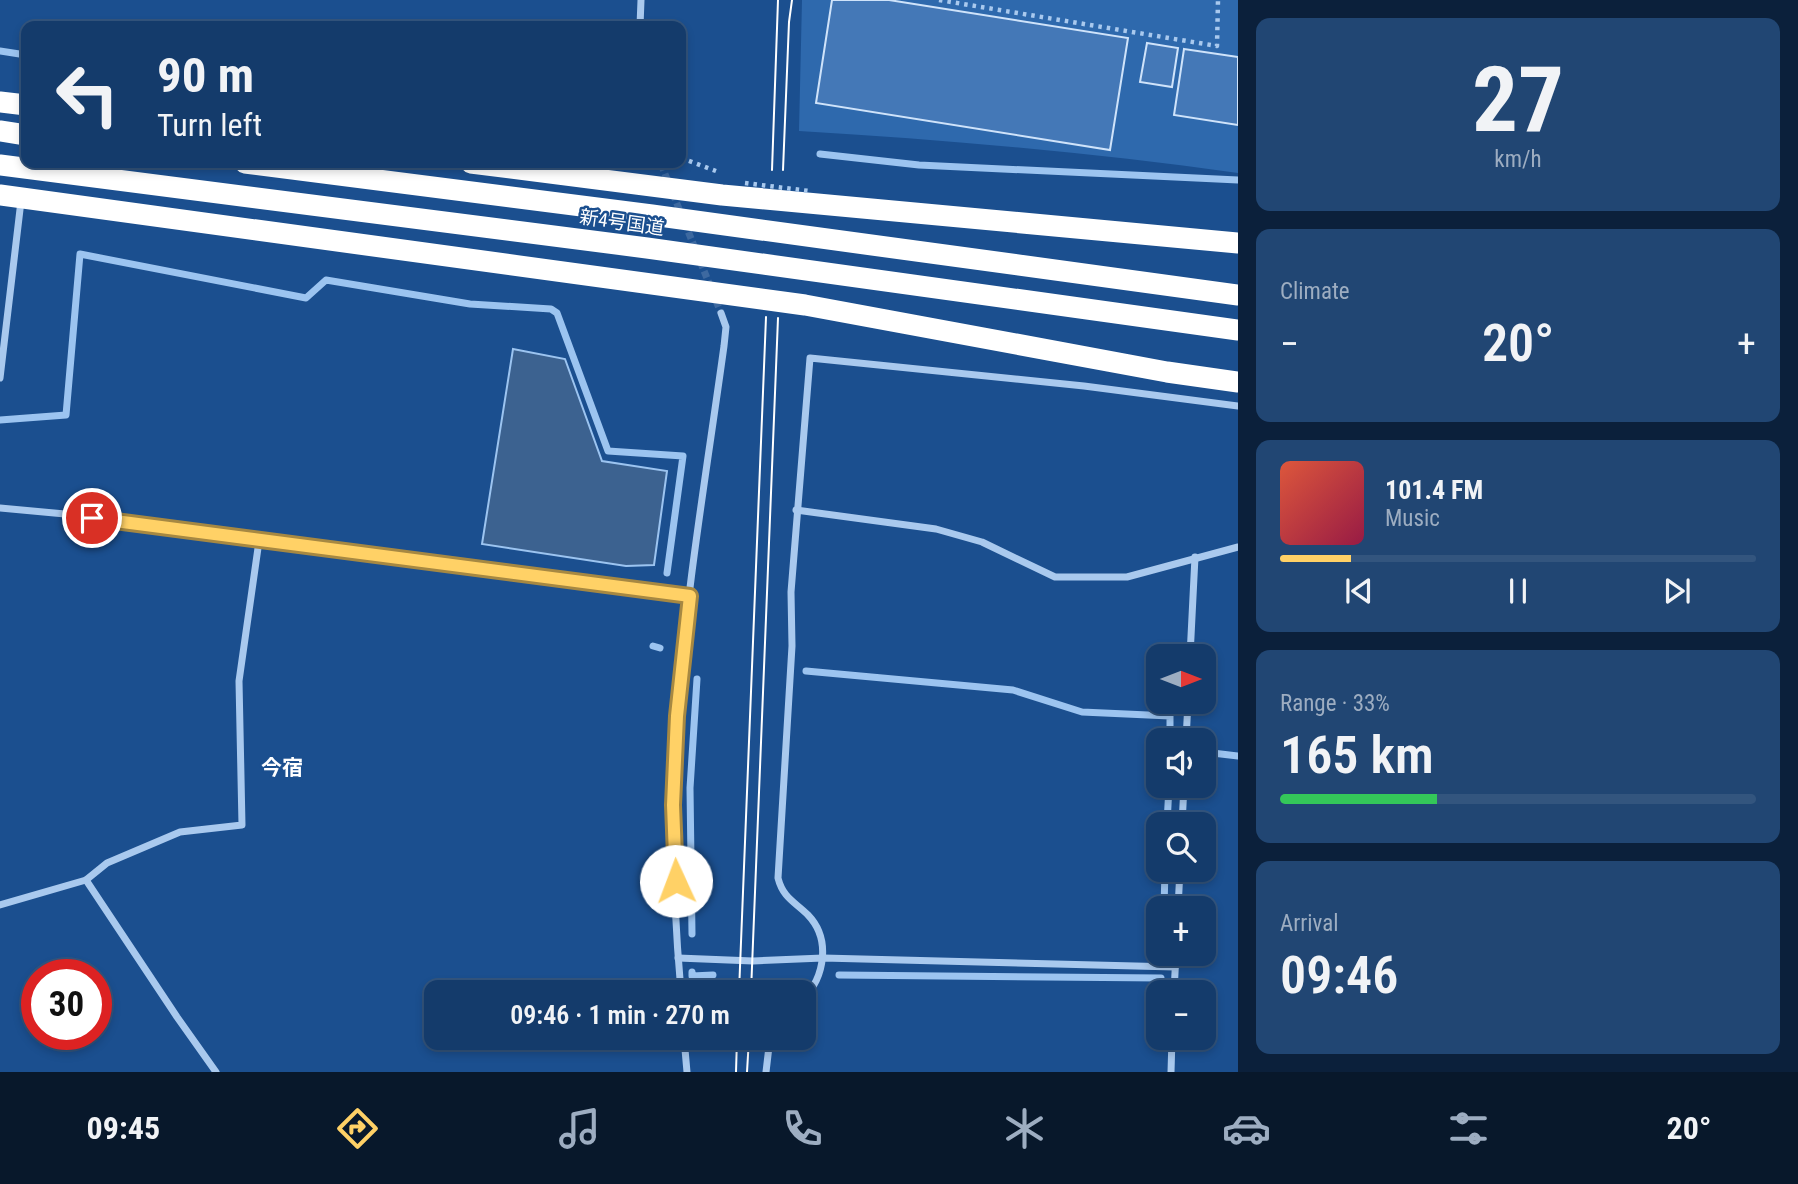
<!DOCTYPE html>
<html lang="en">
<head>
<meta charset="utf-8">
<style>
	body { margin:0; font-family:"Roboto Condensed","Noto Sans JP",sans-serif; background:#214673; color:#f1f3f6; height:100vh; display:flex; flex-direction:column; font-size:26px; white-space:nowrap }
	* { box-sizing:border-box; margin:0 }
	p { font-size:23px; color:#9dadc1 }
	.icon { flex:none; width:38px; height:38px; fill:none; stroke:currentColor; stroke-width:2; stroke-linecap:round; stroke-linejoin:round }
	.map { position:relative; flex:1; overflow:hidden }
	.drawer { display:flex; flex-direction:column; gap:18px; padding:18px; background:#0b203b; width:560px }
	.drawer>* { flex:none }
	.banner { position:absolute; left:21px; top:21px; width:665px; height:147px; border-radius:14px; box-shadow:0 4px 10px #0003,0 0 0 2px #33557e; background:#143b6b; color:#f1f3f6; overflow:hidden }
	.needle { width:46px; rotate:90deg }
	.tools { position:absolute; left:1146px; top:644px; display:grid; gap:14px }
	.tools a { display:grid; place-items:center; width:70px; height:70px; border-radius:14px; background:#143b6b; box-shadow:0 4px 10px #0003,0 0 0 2px #33557e; font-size:35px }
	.speed { position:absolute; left:21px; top:959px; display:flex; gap:14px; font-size:35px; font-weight:700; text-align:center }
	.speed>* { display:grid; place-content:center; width:91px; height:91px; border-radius:50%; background:#143b6b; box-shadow:0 4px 10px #0003,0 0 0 2px #33557e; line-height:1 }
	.speed .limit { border:10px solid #d22; background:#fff; color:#111 }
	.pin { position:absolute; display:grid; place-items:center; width:60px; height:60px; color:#fff; margin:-30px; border:4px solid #fff; border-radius:50%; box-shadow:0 2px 7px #0007 }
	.me { position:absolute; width:77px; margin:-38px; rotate:358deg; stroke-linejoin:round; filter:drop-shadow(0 0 5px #0008) }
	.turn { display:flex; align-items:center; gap:24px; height:147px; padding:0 21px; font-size:32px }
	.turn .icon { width:91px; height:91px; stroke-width:2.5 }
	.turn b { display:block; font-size:49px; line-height:60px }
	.big { font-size:52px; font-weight:600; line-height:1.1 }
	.drawer .tile { flex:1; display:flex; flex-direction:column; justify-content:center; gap:10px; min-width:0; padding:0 24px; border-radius:14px; background:#214673 }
	.drawer .dial { align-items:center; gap:0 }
	.dial b { font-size:91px; line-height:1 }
	.song { display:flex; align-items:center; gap:21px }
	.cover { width:84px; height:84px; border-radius:10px; background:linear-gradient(135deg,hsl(10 70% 55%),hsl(340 70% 35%)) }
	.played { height:7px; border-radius:4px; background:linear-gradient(90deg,#ffd166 15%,#33557e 15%) }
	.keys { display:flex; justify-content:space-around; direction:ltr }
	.heat { display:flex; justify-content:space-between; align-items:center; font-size:38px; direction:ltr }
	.charge { height:10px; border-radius:5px; background:linear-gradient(90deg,#34c759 33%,#33557e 0) }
	.trip { position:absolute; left:424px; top:980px; width:392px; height:70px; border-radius:14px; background:#143b6b; box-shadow:0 4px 10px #0003,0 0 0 2px #33557e; font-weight:600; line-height:70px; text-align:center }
	.menu { display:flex; height:112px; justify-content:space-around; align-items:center; background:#08182b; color:#9dadc1 }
	.menu .icon { width:49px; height:49px }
	.menu .on { color:#ffd166 }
	.menu b { font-size:32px; color:#f1f3f6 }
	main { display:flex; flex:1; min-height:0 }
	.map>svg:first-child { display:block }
	.green { fill:#2e69ad }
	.water { fill:#3c6290; stroke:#9cc4f0; stroke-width:2 }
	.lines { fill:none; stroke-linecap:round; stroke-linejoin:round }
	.stream { stroke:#9cc4f0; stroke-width:7 }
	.building { fill:#4478b7; stroke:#cfe3fa; stroke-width:2 }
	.street-tunnel { stroke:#3d69a0; stroke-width:7; stroke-dasharray:7 3.5; stroke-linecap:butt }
	.path { stroke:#a9c9ee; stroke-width:4.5; stroke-dasharray:3.5 5; stroke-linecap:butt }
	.street { stroke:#a9c9ee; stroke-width:7 }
	.highway { stroke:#fff; stroke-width:21 }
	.tram { stroke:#fff; stroke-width:2 }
	.path-bridge { stroke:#a9c9ee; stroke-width:4.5; stroke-dasharray:3.5 5; stroke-linecap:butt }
	.route-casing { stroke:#a68842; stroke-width:18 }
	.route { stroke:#ffd166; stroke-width:12 }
	.labels { text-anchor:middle; stroke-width:5; stroke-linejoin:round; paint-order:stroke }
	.street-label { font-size:19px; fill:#fff; stroke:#1b4f8f }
	.neighbourhood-label { font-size:21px; font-weight:bold; fill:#fff; stroke:#1b4f8f }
</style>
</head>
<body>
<main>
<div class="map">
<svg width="1238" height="1072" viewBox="0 0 1238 1072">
	<rect width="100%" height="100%" fill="#1b4f8f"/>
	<path class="green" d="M802,0H1238V173C1093,152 946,140 799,131Z"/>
	<polygon class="water" points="513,349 565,359 602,461 667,471 654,565 626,566 482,544"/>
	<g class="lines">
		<g class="stream">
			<polyline points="0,51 26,55"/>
			<polyline points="820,154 919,165 1238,180"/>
			<polyline points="0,420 66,415 80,254 306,298 326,280 470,304 551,309 557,313 608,451 683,456 667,573"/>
			<polyline points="653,646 660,648"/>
			<polyline points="806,671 1013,690 1082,712 1170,716 1170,740"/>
			<polyline points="1204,752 1238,756"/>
			<polyline points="1167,824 1169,786"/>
			<polyline points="1164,908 1165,870"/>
			<polyline points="692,934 690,788 697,679"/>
			<polyline points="692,972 692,976 713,975"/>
			<polyline points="839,975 1161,978"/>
		</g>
	</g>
	<g class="building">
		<polygon points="832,0 889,0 1128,38 1110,150 816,103"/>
		<polygon points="1147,43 1178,48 1172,87 1140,82"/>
		<polygon points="1184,49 1238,57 1238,125 1174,115"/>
	</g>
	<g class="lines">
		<polyline class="street-tunnel" points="661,164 721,313"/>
		<g class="path">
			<polyline points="939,0 1217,46 1218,0"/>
			<polyline points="681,158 716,171"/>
		</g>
		<g class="street">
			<polyline points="640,26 641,0"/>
			<polyline points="661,163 661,164"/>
			<polyline points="0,378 21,201"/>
			<polyline points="0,508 65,514 690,596"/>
			<polyline points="796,510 936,529 982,542 1055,577 1127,577 1238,547"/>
			<polyline points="1190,656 1195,557"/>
			<polyline points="1186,740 1188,702"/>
			<polyline points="1182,824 1184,786"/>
			<polyline points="86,880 177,1017 216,1072"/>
			<polyline points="0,905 86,880 107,863 180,832 242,825 239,681 259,541"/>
			<polyline points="1178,908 1180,870"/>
			<polyline points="678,958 753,961 823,958 1175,967"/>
			<path d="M681,992C673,901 670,807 677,716C686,592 707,469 724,346L726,327L721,313"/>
			<polyline points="1174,992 1176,954"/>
			<path d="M803,999C825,977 831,939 808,915C795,902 783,898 778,878L792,646L791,592L810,358L1084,386L1238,406"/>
			<polyline points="684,1038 687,1072"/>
			<polyline points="766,1072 770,1038"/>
			<polyline points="1171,1072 1172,1038"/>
		</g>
		<g class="highway">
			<polyline points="0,102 26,105"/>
			<polyline points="0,131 26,135"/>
			<polyline points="245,163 652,215 1238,295"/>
			<polyline points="471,163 722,195 1238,243"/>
			<polyline points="0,165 647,248 1238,330"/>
			<polyline points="0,195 805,305 1167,372 1238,382"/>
		</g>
		<g class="tram">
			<polyline points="772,170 778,0"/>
			<polyline points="783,170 789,22 792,0"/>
			<polyline points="739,992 766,317"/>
			<polyline points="751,992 778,318"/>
			<polyline points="736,1072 737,1038"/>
			<polyline points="747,1072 749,1038"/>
		</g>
		<polyline class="path-bridge" points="745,183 809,191"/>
	</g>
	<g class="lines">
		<defs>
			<polyline id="route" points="92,518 690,596 677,716 673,805 676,881"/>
		</defs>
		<use href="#route" class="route-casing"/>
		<use href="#route" class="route"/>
	</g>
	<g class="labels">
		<g class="street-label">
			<text transform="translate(622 222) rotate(8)" y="7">新4号国道</text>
		</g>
		<g class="neighbourhood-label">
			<text x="282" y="775">今宿</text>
		</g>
	</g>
</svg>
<div class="tools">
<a><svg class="needle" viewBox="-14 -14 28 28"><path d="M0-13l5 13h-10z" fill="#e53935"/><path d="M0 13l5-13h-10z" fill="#9dadc1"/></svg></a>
<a><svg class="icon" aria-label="sound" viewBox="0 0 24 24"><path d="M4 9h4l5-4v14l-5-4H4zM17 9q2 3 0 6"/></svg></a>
<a><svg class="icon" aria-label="search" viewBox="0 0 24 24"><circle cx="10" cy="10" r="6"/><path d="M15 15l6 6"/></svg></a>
<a>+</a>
<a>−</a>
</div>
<div class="speed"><div class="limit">30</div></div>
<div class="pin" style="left:92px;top:518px;background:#d93025"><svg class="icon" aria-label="arrive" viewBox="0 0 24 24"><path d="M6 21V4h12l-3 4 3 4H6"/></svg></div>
<svg class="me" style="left:676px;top:881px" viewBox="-20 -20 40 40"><circle r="19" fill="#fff"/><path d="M0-13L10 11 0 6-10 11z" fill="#ffd166"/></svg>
<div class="trip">09:46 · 1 min · 270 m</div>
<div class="banner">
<div class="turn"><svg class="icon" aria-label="left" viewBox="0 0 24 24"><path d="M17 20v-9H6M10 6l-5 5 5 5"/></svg><div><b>90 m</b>Turn left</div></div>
</div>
</div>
<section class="drawer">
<div class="tile dial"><b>27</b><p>km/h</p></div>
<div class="tile"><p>Climate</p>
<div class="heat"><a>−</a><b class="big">20°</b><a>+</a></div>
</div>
<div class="tile">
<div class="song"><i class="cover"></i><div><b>101.4 FM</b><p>Music</p></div></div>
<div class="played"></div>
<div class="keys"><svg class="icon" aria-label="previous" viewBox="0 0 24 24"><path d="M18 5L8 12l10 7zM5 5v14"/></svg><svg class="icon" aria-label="pause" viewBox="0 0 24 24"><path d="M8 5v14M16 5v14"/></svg><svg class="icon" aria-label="next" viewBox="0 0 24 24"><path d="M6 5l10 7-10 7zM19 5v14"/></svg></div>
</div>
<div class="tile"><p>Range · 33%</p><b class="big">165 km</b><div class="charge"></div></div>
<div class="tile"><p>Arrival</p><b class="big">09:46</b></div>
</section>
</main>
<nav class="menu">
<b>09:45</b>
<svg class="icon on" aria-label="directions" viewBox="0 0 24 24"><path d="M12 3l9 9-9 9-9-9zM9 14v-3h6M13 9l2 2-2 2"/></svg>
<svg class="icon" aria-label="music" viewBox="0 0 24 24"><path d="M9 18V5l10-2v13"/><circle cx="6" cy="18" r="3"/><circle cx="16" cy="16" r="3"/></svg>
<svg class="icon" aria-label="phone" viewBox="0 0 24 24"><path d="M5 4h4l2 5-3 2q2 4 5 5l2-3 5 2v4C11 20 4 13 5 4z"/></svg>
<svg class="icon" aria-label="climate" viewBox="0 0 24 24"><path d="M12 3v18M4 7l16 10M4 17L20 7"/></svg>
<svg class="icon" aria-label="car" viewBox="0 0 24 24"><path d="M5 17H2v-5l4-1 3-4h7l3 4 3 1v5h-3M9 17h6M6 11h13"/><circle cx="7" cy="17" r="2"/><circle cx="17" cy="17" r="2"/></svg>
<svg class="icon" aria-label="filters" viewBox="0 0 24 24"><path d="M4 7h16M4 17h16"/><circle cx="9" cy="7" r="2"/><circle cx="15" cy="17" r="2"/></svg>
<b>20°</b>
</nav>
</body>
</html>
